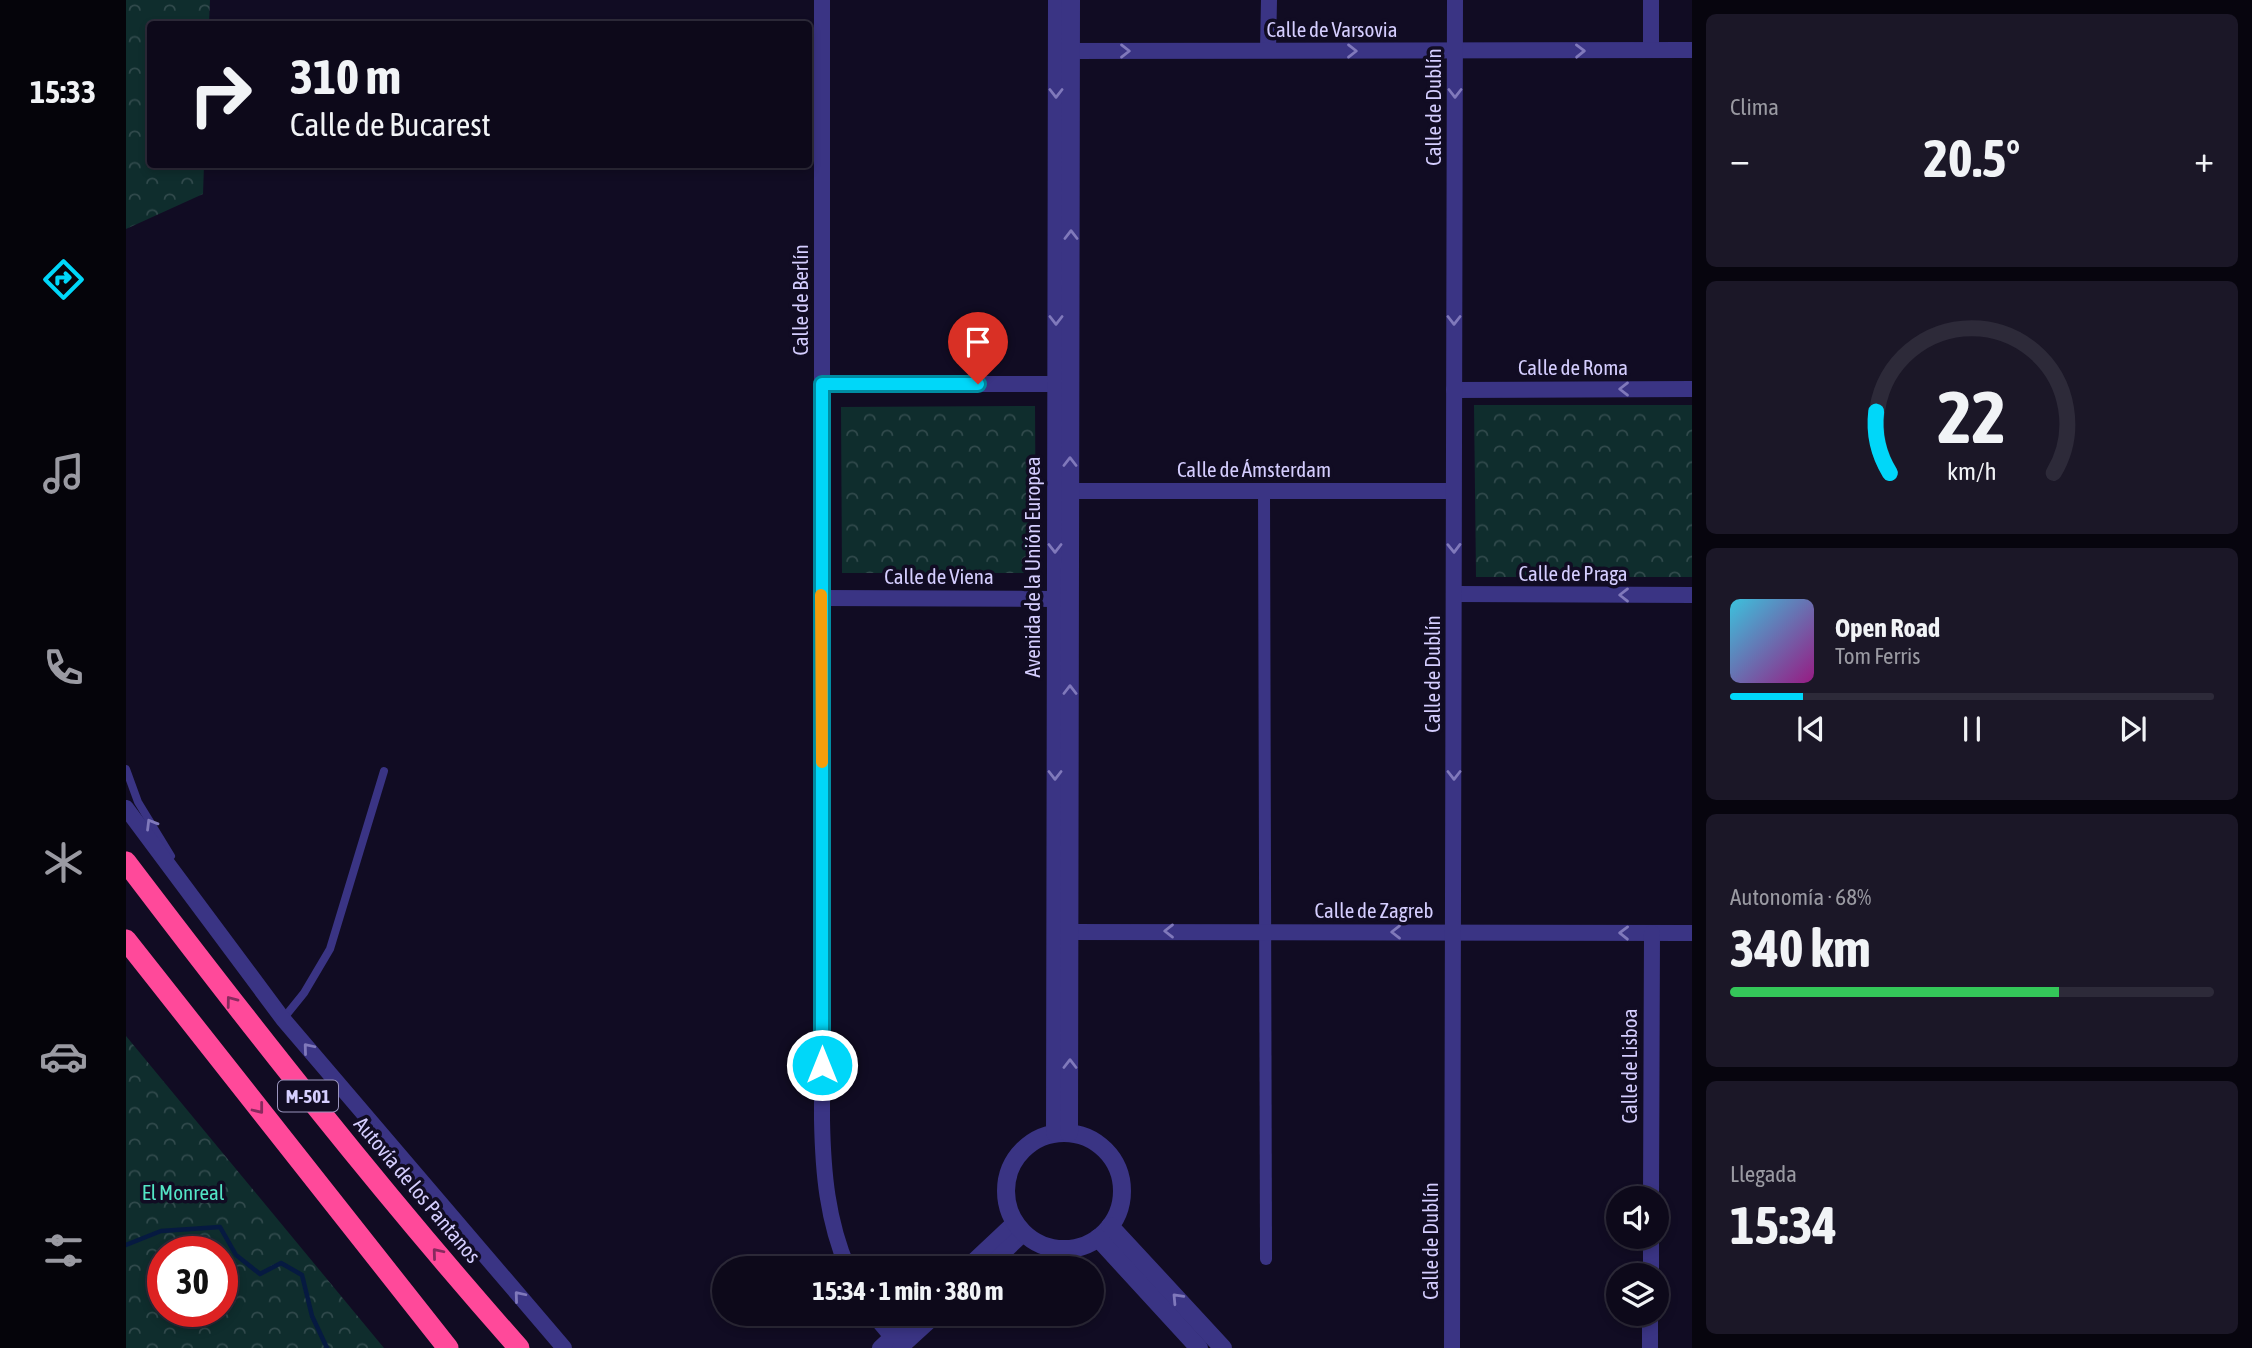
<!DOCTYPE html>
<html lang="es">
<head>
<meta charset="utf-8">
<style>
	body { margin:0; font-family:"Asap Condensed",sans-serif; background:#1b1727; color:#f1f3f6; height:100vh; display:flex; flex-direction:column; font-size:26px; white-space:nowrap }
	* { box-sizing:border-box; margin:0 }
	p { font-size:23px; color:#9a9aa2 }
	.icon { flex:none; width:38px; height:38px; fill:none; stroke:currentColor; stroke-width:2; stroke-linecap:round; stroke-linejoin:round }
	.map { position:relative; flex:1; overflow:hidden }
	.sheet { display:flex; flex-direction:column; gap:14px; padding:14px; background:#07050e; width:560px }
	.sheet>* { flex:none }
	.top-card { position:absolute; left:21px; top:21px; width:665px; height:147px; border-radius:7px; box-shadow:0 4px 10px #0003,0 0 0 2px #2d2a39; background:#0d091a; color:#f1f3f6; overflow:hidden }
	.controls { position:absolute; left:1480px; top:1186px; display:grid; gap:14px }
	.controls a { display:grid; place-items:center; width:63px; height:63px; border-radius:50%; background:#0d091a; box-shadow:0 4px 10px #0003,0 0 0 2px #2d2a39; font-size:35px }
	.speed { position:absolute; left:21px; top:1236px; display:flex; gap:14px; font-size:35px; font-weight:700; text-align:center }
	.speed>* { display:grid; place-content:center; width:91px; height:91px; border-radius:50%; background:#0d091a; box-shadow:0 4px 10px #0003,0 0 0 2px #2d2a39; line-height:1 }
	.speed .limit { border:10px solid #d22; background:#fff; color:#111 }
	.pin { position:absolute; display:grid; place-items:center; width:60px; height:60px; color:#fff; margin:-72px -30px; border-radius:50% 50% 50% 0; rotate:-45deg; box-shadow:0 0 7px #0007 }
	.pin .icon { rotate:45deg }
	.me { position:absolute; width:77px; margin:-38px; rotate:0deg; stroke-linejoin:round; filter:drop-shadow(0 0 5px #0008) }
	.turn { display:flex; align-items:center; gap:24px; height:147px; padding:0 28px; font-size:32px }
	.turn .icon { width:91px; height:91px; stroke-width:2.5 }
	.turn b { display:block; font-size:49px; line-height:60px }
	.big { font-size:52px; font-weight:700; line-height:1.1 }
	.sheet .card { flex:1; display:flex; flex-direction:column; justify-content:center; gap:10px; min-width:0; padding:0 24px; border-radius:10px; background:#1b1727 }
	.sheet .dial { align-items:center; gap:0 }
	.dial svg { height:182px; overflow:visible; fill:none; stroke:#2d2a39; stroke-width:7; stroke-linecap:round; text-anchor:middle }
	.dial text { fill:#f1f3f6; stroke:none }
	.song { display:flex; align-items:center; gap:21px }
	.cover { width:84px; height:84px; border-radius:10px; background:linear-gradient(135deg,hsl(190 70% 55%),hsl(310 70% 35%)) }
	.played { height:7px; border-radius:4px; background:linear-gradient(90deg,#00d7f9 15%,#2d2a39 15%) }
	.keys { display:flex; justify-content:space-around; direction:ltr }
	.heat { display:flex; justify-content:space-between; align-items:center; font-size:38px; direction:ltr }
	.charge { height:10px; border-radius:5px; background:linear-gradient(90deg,#34c759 68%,#2d2a39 0) }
	.trip { position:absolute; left:586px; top:1256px; width:392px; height:70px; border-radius:35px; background:#0d091a; box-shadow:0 4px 10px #0003,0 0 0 2px #2d2a39; font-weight:700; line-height:70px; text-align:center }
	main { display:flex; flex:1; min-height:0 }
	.dock { display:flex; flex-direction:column; width:126px; justify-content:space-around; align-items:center; background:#05040a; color:#9a9aa2 }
	.dock .icon { width:49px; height:49px }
	.dock .selected { color:#00d7f9 }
	.dock b { font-size:32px; color:#f1f3f6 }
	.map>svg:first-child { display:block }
	.forest { fill:url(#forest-crowns); fill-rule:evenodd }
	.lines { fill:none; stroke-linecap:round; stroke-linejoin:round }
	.stream { stroke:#061a41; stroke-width:4.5 }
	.service { stroke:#3a3484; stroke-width:8 }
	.pedestrian { stroke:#3a3484; stroke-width:12 }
	.minor { stroke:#3a3484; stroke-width:16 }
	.tertiary { stroke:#3a3484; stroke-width:18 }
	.motorway { stroke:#ff499a; stroke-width:21 }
	.oneway { stroke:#8079bb }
	.oneway2 { stroke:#882a5e }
	.route-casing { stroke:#008ca2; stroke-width:18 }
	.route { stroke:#00d7f9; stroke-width:12 }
	.slow { stroke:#f59e0b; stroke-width:12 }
	.labels { text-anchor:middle; stroke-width:7; stroke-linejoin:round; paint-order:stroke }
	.shield { fill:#110c23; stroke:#9a94bd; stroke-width:2 }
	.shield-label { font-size:19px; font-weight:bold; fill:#d5ceff }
	.street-label { font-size:21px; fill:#d5ceff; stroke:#110c23 }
	.park-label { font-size:21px; fill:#53e6c6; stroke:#110c23 }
</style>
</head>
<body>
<main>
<nav class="dock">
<b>15:33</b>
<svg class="icon selected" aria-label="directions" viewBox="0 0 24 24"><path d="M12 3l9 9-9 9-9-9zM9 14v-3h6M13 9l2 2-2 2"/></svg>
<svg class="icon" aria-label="music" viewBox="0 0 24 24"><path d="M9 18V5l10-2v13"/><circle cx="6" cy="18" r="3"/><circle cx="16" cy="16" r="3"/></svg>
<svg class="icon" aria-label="phone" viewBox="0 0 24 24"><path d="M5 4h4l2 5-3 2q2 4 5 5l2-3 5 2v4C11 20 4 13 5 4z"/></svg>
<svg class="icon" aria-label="climate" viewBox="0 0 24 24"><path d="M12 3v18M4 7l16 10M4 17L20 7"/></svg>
<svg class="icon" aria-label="car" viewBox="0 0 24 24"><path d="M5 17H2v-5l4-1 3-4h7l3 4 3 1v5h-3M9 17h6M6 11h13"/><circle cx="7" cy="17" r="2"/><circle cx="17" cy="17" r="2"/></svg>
<svg class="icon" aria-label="filters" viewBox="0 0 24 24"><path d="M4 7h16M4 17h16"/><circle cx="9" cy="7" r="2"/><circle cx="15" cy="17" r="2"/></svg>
</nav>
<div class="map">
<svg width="1566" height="1348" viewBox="0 0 1566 1348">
	<defs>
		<pattern id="forest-crowns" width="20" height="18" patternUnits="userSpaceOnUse" patternTransform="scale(1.75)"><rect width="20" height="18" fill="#0f2d2d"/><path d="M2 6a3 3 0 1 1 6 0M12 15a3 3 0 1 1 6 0" fill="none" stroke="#314a4c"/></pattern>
	</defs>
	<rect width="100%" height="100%" fill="#110c23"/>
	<g class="forest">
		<polygon points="0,0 84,0 83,24 24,24 24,164 78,165 77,194 0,229"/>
		<polygon points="1348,405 1566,405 1566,577 1350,577"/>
		<polygon points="909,406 910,573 716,573 715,407"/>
		<path d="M0,1036L258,1348H0ZM37,1251H96V1311H37Z"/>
	</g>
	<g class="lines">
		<polyline class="stream" points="0,1245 35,1231 94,1227 110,1255 134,1274 155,1263 176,1275 186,1316 201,1348"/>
		<g class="service">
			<polyline points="0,769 12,802 45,856"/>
			<polyline points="157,1019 178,993 204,949 258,771"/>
		</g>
		<polyline class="pedestrian" points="1138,491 1140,1259"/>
		<g class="minor">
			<path d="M696,0V1120C697,1172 701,1220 722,1269"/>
			<polyline points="1142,50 1143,0"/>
			<polyline points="1525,50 1525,0"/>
			<polyline points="933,51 1566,50"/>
			<polyline points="696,384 930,384"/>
			<polyline points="1328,390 1566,389"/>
			<polyline points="932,491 1327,491"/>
			<polyline points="1328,594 1566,595"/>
			<polyline points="696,598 929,599"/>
			<polyline points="0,808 157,1019 438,1348"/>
			<polyline points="931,932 1566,933"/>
			<polyline points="1525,1199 1526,933"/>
			<polyline points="839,1269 889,1222"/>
			<polyline points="860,1269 898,1233"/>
			<polyline points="1525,1276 1525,1237"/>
			<polyline points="747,1314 773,1345"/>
			<polyline points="754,1348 790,1314"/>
			<polyline points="774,1348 811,1314"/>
			<polyline points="1326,1348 1329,0"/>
			<polyline points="1524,1348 1524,1314"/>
		</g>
		<g class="tertiary">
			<circle cx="938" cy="1191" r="58"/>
			<polyline points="929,1133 931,0"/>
			<polyline points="943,1133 945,0"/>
			<polyline points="984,1226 1097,1348"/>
			<polyline points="972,1238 1073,1348"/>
		</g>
		<g class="motorway">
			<path d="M0,862C126,1028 255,1192 393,1348"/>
			<polyline points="0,940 322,1348"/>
		</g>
	</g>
	<defs><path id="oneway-chevron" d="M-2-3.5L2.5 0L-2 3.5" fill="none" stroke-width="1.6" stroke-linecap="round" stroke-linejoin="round" transform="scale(1.75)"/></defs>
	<g class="oneway">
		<use href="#oneway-chevron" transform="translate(999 51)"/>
		<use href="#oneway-chevron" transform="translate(1226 51)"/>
		<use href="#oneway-chevron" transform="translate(1454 51) rotate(-1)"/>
		<use href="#oneway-chevron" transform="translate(930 93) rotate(90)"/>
		<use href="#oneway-chevron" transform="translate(1329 93) rotate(90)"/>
		<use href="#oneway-chevron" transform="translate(945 235) rotate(-90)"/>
		<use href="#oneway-chevron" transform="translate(930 320) rotate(90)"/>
		<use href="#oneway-chevron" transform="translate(1328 320) rotate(90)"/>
		<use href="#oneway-chevron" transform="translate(1498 389) rotate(180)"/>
		<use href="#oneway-chevron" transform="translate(944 462) rotate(-90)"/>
		<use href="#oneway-chevron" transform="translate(929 548) rotate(90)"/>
		<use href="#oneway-chevron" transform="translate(1328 548) rotate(89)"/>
		<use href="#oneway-chevron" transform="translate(1498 595) rotate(-180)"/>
		<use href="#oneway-chevron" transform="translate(944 690) rotate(-90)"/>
		<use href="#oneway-chevron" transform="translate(929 775) rotate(90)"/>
		<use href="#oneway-chevron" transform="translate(1328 775) rotate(90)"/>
		<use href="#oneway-chevron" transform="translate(25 824) rotate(-121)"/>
		<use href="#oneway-chevron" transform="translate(1043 931) rotate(-180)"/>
		<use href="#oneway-chevron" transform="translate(1270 932) rotate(-180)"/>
		<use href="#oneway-chevron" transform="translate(1498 933) rotate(-179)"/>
		<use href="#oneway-chevron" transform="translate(182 1048) rotate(-130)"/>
		<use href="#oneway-chevron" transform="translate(944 1064) rotate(-90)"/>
		<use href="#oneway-chevron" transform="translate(393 1296) rotate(-130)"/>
		<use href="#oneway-chevron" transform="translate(1051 1298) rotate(-133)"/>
	</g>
	<g class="oneway2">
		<use href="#oneway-chevron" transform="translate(105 1001) rotate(-127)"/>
		<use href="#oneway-chevron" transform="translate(133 1109) rotate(52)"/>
		<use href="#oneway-chevron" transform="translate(311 1253) rotate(-130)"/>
	</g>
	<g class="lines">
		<defs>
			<polyline id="route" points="696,1065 696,384 852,384"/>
		</defs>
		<use href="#route" class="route-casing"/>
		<use href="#route" class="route"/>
		<polyline class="slow" points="695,595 696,762"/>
	</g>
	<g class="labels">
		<rect class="shield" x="152" y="1080.5" width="60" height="31" rx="5"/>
		<g class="shield-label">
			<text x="182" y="1103">M-501</text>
		</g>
		<g class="street-label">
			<text x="1206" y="37">Calle de Varsovia</text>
			<text transform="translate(1308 107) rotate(-90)" y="7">Calle de Dublín</text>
			<text transform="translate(675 300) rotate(-90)" y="7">Calle de Berlín</text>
			<text x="1447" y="375">Calle de Roma</text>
			<text x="1128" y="477">Calle de Ámsterdam</text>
			<text transform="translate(907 567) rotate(-90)" y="7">Avenida de la Unión Europea</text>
			<text x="1447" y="581">Calle de Praga</text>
			<text x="813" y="584">Calle de Viena</text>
			<text transform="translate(1307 674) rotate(-90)" y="7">Calle de Dublín</text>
			<text x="1248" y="918">Calle de Zagreb</text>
			<text transform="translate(1504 1066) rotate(-90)" y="7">Calle de Lisboa</text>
			<text transform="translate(291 1190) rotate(50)" y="7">Autovía de los Pantanos</text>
			<text transform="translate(1305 1241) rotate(-90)" y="7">Calle de Dublín</text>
		</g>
		<g class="park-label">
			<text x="57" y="1200">El Monreal</text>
		</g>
	</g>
</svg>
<div class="controls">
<a><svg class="icon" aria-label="sound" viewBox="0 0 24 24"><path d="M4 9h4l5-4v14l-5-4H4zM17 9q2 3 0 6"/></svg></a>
<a><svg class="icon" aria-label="layers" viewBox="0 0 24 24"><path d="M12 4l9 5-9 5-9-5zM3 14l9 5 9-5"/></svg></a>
</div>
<div class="speed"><div class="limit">30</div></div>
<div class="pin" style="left:852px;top:384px;background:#d93025"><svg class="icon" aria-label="arrive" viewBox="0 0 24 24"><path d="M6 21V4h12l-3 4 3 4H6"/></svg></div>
<svg class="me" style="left:696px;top:1065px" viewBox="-20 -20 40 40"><circle r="17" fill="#00d7f9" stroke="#fff" stroke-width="3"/><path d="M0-11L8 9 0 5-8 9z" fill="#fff"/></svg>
<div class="trip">15:34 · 1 min · 380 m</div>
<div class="top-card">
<div class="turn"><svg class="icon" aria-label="right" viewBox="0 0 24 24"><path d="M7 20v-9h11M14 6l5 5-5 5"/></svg><div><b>310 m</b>Calle de Bucarest</div></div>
</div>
</div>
<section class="sheet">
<div class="card"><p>Clima</p>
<div class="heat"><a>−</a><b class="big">20.5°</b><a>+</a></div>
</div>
<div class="card dial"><svg viewBox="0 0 100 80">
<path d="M14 69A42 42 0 1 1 86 69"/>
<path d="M14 69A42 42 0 0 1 8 42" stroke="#00d7f9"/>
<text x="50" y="56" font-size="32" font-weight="700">22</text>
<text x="50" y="72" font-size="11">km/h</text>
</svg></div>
<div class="card">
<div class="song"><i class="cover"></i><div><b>Open Road</b><p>Tom Ferris</p></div></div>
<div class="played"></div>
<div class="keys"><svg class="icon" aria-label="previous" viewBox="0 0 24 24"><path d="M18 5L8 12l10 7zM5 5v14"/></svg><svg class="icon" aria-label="pause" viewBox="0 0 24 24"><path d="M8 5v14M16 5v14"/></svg><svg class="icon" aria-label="next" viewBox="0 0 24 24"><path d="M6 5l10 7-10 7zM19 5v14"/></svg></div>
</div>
<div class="card"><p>Autonomía · 68%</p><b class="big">340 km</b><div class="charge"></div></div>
<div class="card"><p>Llegada</p><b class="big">15:34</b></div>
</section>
</main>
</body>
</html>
